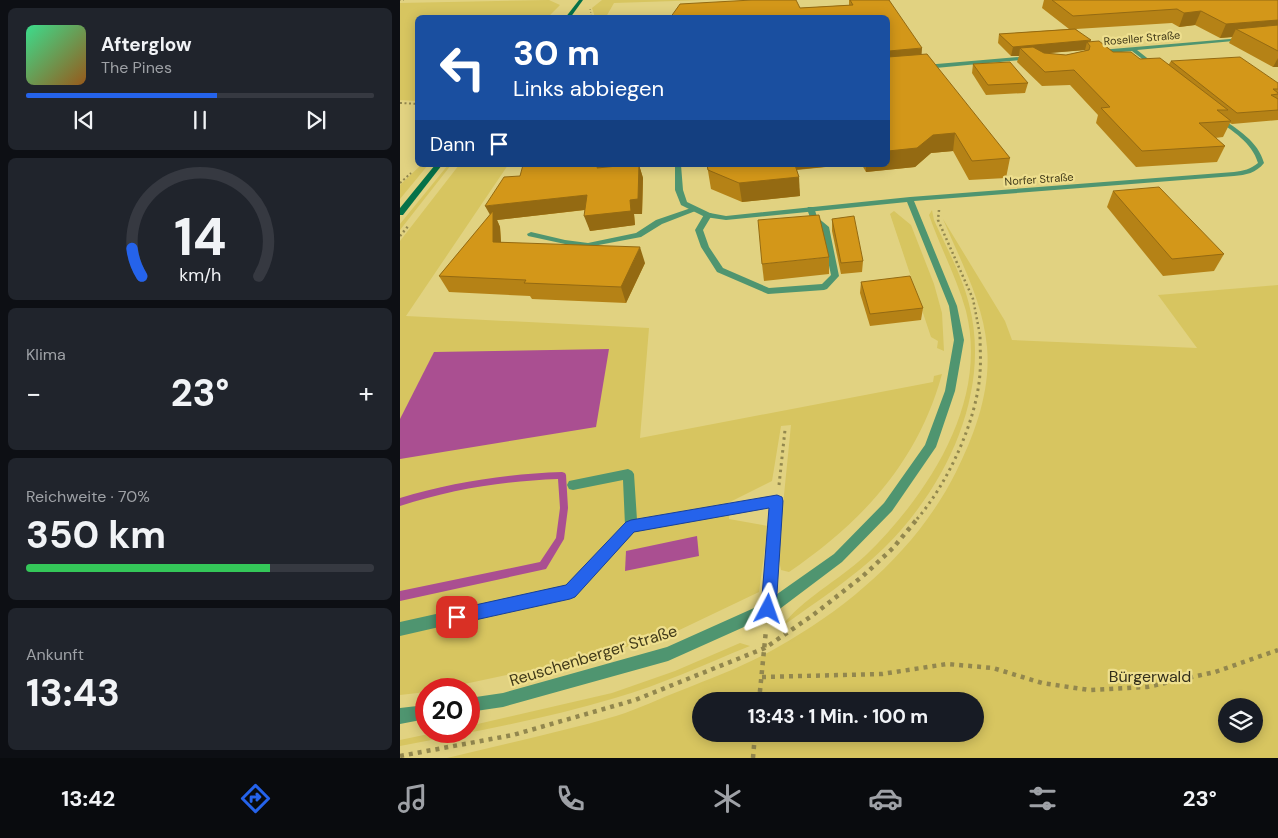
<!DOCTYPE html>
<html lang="de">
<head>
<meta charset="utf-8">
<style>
	body { margin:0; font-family:"DM Sans",sans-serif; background:#20242c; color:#f1f3f6; height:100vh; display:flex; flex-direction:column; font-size:19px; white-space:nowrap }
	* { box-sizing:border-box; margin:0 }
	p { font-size:16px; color:#9ea1a6 }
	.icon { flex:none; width:28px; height:28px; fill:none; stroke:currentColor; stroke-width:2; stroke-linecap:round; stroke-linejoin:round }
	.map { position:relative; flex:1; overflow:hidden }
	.side { display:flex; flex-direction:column; gap:8px; padding:8px; background:#0d0f14; width:400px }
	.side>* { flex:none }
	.guide { position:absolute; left:15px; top:15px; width:475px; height:152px; border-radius:8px; box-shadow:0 2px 12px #0003; background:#1a4fa0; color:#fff; overflow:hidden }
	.fabs { position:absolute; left:818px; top:698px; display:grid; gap:10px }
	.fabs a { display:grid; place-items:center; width:45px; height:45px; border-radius:50%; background:#171b24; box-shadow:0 2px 12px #0003; font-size:25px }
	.speed { position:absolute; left:15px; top:678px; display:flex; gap:10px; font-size:25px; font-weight:700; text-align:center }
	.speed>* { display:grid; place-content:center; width:65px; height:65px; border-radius:50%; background:#171b24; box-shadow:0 2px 12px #0003; line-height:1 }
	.speed .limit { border:8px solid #d22; background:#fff; color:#111 }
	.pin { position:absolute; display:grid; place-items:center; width:42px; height:42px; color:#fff; margin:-21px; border-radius:10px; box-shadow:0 2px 8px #0006 }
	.me { position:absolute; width:55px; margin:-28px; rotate:4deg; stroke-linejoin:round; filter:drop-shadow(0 0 4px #0008) }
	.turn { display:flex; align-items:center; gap:18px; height:105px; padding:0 15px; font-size:22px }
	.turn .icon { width:65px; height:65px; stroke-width:2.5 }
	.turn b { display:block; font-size:35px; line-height:42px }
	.then { display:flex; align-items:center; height:48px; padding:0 15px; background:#0003; gap:10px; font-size:19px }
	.big { font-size:38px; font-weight:700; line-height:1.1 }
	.side .tile { flex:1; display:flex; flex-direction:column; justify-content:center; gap:8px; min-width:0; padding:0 18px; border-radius:8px; background:#20242c }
	.side .dial { align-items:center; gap:0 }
	.dial svg { height:130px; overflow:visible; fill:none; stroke:#363941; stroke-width:7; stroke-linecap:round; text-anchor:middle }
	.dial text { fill:#f1f3f6; stroke:none }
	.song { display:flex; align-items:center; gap:15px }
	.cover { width:60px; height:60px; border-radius:8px; background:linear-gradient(135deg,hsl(150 70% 55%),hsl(30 70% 35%)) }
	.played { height:5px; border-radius:2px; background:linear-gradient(90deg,#2563eb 55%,#363941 55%) }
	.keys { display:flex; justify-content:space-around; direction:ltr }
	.heat { display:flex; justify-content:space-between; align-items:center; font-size:28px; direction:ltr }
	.charge { height:8px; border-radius:4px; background:linear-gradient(90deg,#34c759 70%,#363941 0) }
	.trip { position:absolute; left:292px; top:692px; width:292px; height:50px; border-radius:25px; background:#171b24; box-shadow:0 2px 12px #0003; font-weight:700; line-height:50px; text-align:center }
	.tabs { display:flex; height:80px; justify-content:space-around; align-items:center; background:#090b0e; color:#9ea1a6 }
	.tabs .icon { width:35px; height:35px }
	.tabs .active { color:#2563eb }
	.tabs b { font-size:22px; color:#f1f3f6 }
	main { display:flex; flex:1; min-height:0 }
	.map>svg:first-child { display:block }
	.green { fill:#d7c560; fill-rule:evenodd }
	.water { fill:#aa4f91 }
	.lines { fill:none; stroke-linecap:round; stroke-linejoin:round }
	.stream { fill:#aa4f91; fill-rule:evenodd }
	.path-far4 { stroke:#92874e; stroke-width:1; stroke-dasharray:1 2; stroke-linecap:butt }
	.path-far3 { stroke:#92874e; stroke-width:2; stroke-dasharray:2 2.5; stroke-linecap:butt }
	.path-far2 { stroke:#92874e; stroke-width:2.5; stroke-dasharray:2 3; stroke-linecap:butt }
	.path-far1 { stroke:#92874e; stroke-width:3; stroke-dasharray:2.5 4; stroke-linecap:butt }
	.path { stroke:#92874e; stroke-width:4.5; stroke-dasharray:4 5; stroke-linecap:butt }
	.service { fill:#4f9570; fill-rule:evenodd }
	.minor { fill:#4f9570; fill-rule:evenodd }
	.secondary { fill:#057249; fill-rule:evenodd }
	.wall { fill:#b58216; fill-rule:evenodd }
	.shaded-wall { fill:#946a12 }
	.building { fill:#d39719; stroke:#946a12 }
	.route { fill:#2563eb; stroke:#184099 }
	.labels { text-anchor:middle; stroke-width:4.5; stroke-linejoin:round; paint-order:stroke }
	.far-street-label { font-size:11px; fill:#413a19; stroke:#eedf8e }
	.near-street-label { font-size:16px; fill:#413a19; stroke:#eedf8e }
	.near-park-label { font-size:16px; fill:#332f1b; stroke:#eedf8e }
</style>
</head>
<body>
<main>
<section class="side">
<div class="tile">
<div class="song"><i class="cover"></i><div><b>Afterglow</b><p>The Pines</p></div></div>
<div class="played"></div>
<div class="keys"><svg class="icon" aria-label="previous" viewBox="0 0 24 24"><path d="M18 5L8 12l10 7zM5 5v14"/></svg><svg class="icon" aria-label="pause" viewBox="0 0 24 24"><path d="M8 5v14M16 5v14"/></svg><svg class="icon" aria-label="next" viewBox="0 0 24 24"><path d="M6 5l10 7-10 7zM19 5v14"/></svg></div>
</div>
<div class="tile dial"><svg viewBox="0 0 100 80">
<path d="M14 69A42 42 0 1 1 86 69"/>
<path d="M14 69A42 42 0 0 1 8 52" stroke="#2563eb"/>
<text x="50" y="56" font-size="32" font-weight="700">14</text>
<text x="50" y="72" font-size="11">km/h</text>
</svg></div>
<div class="tile"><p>Klima</p>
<div class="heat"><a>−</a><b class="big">23°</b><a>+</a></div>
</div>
<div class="tile"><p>Reichweite · 70%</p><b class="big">350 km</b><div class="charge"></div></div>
<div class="tile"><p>Ankunft</p><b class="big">13:43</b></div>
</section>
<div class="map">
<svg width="878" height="758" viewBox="0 0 878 758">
	<rect width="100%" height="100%" fill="#e1d281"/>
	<g class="green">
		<polygon points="149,0 160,5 148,17 18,18 17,101 0,100 0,3"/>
		<polygon points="202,0 305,0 214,3 206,17 195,17 192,8"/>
		<polygon points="21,165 28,165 0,199 0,185"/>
		<polygon points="48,165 51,165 0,230 0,224"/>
		<path d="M59,165H108L6,316L249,328L240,438L533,382L534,376L542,374C518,462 462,522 389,572L381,570L378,555L391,425L381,426L372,481L328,503L329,519L368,526L359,592L271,634L191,657L41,689H26V692L0,695V241Z"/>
		<path d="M532,210L534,220C546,247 562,275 569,304C592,392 546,487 484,548C453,578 416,602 381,627C403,598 438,581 465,556C528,495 589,403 566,311C557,278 540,247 529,215Z"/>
		<polygon points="494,211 511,225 534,284 542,313 544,351 537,348 538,341 531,337 490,214"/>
		<path d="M543,219L605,321L612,340L797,348L758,295L878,285V758H47C103,744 161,732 216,716C239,709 260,698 282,690C314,677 347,665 378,647C451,606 518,548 556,472C575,434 591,390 587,347C583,301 560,260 543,219ZM301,701H576V734H301ZM826,706H854V734H826Z"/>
		<path d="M340,643L350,646C305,664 261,685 215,698C145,719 72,732 0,746V740L43,731H69V726L212,693L275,671Z"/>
	</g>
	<g class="water">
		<polygon points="209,349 196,427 0,459 0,419 34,352"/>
		<polygon points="297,536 299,556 225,571 226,551"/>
	</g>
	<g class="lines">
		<path class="stream" d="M162,472L165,473L166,475L168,508L164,539L146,569L0,601V591L140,562L156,538L160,508L158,479C104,481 52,489 0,506V498C53,482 107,474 162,472Z"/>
		<g class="path-far4">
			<polyline points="0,0 5,0"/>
			<polyline points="190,9 192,18"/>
		</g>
		<g class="path-far3">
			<polyline points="0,103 18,104"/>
			<polyline points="0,183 11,173"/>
		</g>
		<g class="path-far2">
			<polyline points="539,210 538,220 573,299 580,335"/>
			<polyline points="0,236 9,225"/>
		</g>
		<g class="path-far1">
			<polyline points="379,485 385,430"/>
			<path d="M517,519C548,483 577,420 580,373C581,360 580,347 580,334"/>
		</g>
		<g class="path">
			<polyline points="362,677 482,674 547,664 593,668 642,683 689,690 747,687 815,672 878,650"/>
			<polyline points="359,701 366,630"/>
			<polyline points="0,756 113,735 235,700 365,648 413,615 463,576 493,548 518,518"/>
			<polyline points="353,758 355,734"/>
		</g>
		<g class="service">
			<polygon points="408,207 414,207 417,217 429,227 439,276 427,289 424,290 368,294 317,272 301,247 295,230 305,213 311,213 312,215 303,230 309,247 323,268 369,288 422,284 431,275 421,228 411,220 407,209"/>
			<polygon points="291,208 297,208 298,210 262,224 241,237 188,247 165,244 128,236 127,234 131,232 165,240 188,243 236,233 256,220"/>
			<polygon points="228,469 232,471 234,474 237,520 377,496 381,497 383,501 375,609 373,614 368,616 363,614 361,609 370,507 234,532 175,596 0,636 0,622 166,585 225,525 223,480 173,490 169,489 167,485 169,481"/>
		</g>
		<g class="minor">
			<polygon points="842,38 844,40 737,50 756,65 757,66 754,68 732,51 700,54 697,52 700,50"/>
			<polygon points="630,56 632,59 525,69 522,67 525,65"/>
			<path d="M816,117H820C838,130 858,141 864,163C856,173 846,175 834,176L514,201L557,306L564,340L555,391L536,447L492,511L442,562L373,614L268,661L103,707L69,712V698L103,693L267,647L363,604L434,554L484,503L525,445L545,391L554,340L549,306L507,202L326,220L305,217L281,205L275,190V165H281L283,190L287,202L310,213L326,216L510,197L834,172C843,171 851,169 858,163C852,142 832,131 816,119Z"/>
			<polygon points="26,705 26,719 0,724 0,708"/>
		</g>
		<g class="secondary">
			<polygon points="179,0 183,0 170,18 165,18"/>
			<polygon points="35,165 42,165 3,215 0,215 0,208"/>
		</g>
	</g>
	<g class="wall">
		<polygon points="449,0 489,0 521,54 610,158 606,178 569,180 553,151 531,153 515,167 466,172 462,165 488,165 488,18 400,8 449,5"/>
		<path d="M644,0H878V67H873L829,43L832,37L820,38L795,25L779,27L772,23L676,29L690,42L713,52L740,59L769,64L771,61L878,83V120L832,124L830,123L823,137L815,138L825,146L817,162L736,167L696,123L698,115L670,85L642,86L617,62L619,56H611L598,43L599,34L669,29L642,8ZM685,50L684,51L666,55L646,53Z"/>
		<polygon points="573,64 628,83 625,93 586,95 572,73"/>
		<polygon points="239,165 243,178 242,214 234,214 235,225 190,231 185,210 97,220 100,227 101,242 245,263 226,303 132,299 130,296 49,292 39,276 90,215 120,176 204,167"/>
		<polygon points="307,165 445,165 397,170 400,196 342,202 311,189"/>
		<polygon points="713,191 824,254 814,271 763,276 707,207"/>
		<polygon points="432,219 463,261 462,272 441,274 432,231"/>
		<polygon points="429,257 429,274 364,281 362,264"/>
		<polygon points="461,282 523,308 521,320 470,326 460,293"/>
	</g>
	<g class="shaded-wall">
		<polygon points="801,11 795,25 779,27 784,13"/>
		<polygon points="878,20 878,33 836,29 832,37 820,38 826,24"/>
		<polygon points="691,40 689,45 687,42 685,50 627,55 620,48 619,56 611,56 613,47"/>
		<polygon points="522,48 521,64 488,57 489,51"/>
		<polygon points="878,58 878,67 873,67"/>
		<polygon points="555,133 553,151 531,153 515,167 466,172 466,165 488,165 488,151 533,135"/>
		<polygon points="198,165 204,165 202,182 197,168"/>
		<polygon points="239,165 243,178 242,214 234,214 235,225 190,231 184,216 230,200"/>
		<polygon points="392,165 445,165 392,170"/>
		<polygon points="399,177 400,196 342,202 339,183"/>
		<polygon points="187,195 192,209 97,220 100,227 102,258 93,242 93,220 85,206"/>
		<polygon points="240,247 245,263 226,303 221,287"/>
	</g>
	<g class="building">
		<polygon points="352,0 396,0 400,8 453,5 450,0 489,0 522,48 489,51 488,57 527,54 610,158 572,161 555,133 533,135 517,148 488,151 488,18 270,18 280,4"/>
		<polygon points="652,0 878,0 878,20 826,24 801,11 784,13 777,9 673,16"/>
		<polygon points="878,25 878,51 836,29"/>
		<polygon points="675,29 691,40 613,47 599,34"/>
		<polygon points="699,41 713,52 731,52 740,59 760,58 828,110 817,110 831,121 799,123 825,146 742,151 701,108 710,107 674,70 645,72 620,48 633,47 644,53 666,55 689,50 690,46 687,42"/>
		<polygon points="840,57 878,83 878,89 873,89 878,93 878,94 871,95 878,99 878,110 837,113 771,61"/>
		<polygon points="610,62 628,83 588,85 573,64"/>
		<polygon points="123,165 198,165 197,168 228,165 239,165 238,199 230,200 231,211 184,216 187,195 85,206 104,177 120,176"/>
		<polygon points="307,165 395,165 399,177 339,183 308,170"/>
		<polygon points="759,187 824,254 772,259 713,191"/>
		<polygon points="93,211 93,242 240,247 221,287 124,283 126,280 39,276"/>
		<polygon points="419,215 429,257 362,264 358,220"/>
		<polygon points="454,216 463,261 441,263 432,219"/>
		<polygon points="510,276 523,308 470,314 461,282"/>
	</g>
	<polygon class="route" points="377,495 382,497 383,501 376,609 374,615 368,617 363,615 361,609 369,508 234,532 175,597 170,599 57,624 51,622 49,617 51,611 57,609 166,585 226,522 231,520"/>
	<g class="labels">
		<g class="far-street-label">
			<text transform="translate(742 38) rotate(-5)" y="4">Roseller Straße</text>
			<text transform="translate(639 179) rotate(-4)" y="4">Norfer Straße</text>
		</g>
		<g class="near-street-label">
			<text transform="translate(193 655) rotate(-17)" y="6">Reuschenberger Straße</text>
		</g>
		<g class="near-park-label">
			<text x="750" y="682">Bürgerwald</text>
		</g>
	</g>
</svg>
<div class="fabs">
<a><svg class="icon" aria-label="layers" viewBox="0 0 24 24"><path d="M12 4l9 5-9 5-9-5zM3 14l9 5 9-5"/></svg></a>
</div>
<div class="speed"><div class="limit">20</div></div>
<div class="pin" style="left:57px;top:617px;background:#d93025"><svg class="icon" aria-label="arrive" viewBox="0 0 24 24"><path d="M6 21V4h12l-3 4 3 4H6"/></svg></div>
<svg class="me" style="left:368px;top:609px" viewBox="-20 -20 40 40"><path d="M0-17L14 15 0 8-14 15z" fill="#2563eb" stroke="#fff" stroke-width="4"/></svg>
<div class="trip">13:43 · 1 Min. · 100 m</div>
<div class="guide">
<div class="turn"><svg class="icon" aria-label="left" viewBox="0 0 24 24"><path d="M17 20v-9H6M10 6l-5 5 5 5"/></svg><div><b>30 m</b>Links abbiegen</div></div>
<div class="then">Dann<svg class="icon" aria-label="arrive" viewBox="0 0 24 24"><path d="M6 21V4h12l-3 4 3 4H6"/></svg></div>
</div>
</div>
</main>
<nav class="tabs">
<b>13:42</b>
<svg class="icon active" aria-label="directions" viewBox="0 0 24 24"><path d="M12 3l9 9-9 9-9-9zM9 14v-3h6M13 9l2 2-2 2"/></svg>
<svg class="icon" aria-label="music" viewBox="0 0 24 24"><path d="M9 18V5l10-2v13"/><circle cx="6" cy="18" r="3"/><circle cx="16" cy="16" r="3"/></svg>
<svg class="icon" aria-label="phone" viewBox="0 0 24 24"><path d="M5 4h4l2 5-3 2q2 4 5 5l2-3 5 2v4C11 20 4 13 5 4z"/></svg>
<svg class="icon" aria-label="climate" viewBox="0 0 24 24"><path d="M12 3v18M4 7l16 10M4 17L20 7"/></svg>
<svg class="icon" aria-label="car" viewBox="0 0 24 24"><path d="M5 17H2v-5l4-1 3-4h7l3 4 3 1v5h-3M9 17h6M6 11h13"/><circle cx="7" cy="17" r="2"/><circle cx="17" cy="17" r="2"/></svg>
<svg class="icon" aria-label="filters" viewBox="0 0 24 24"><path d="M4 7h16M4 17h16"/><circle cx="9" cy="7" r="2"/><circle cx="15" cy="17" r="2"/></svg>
<b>23°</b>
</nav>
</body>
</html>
